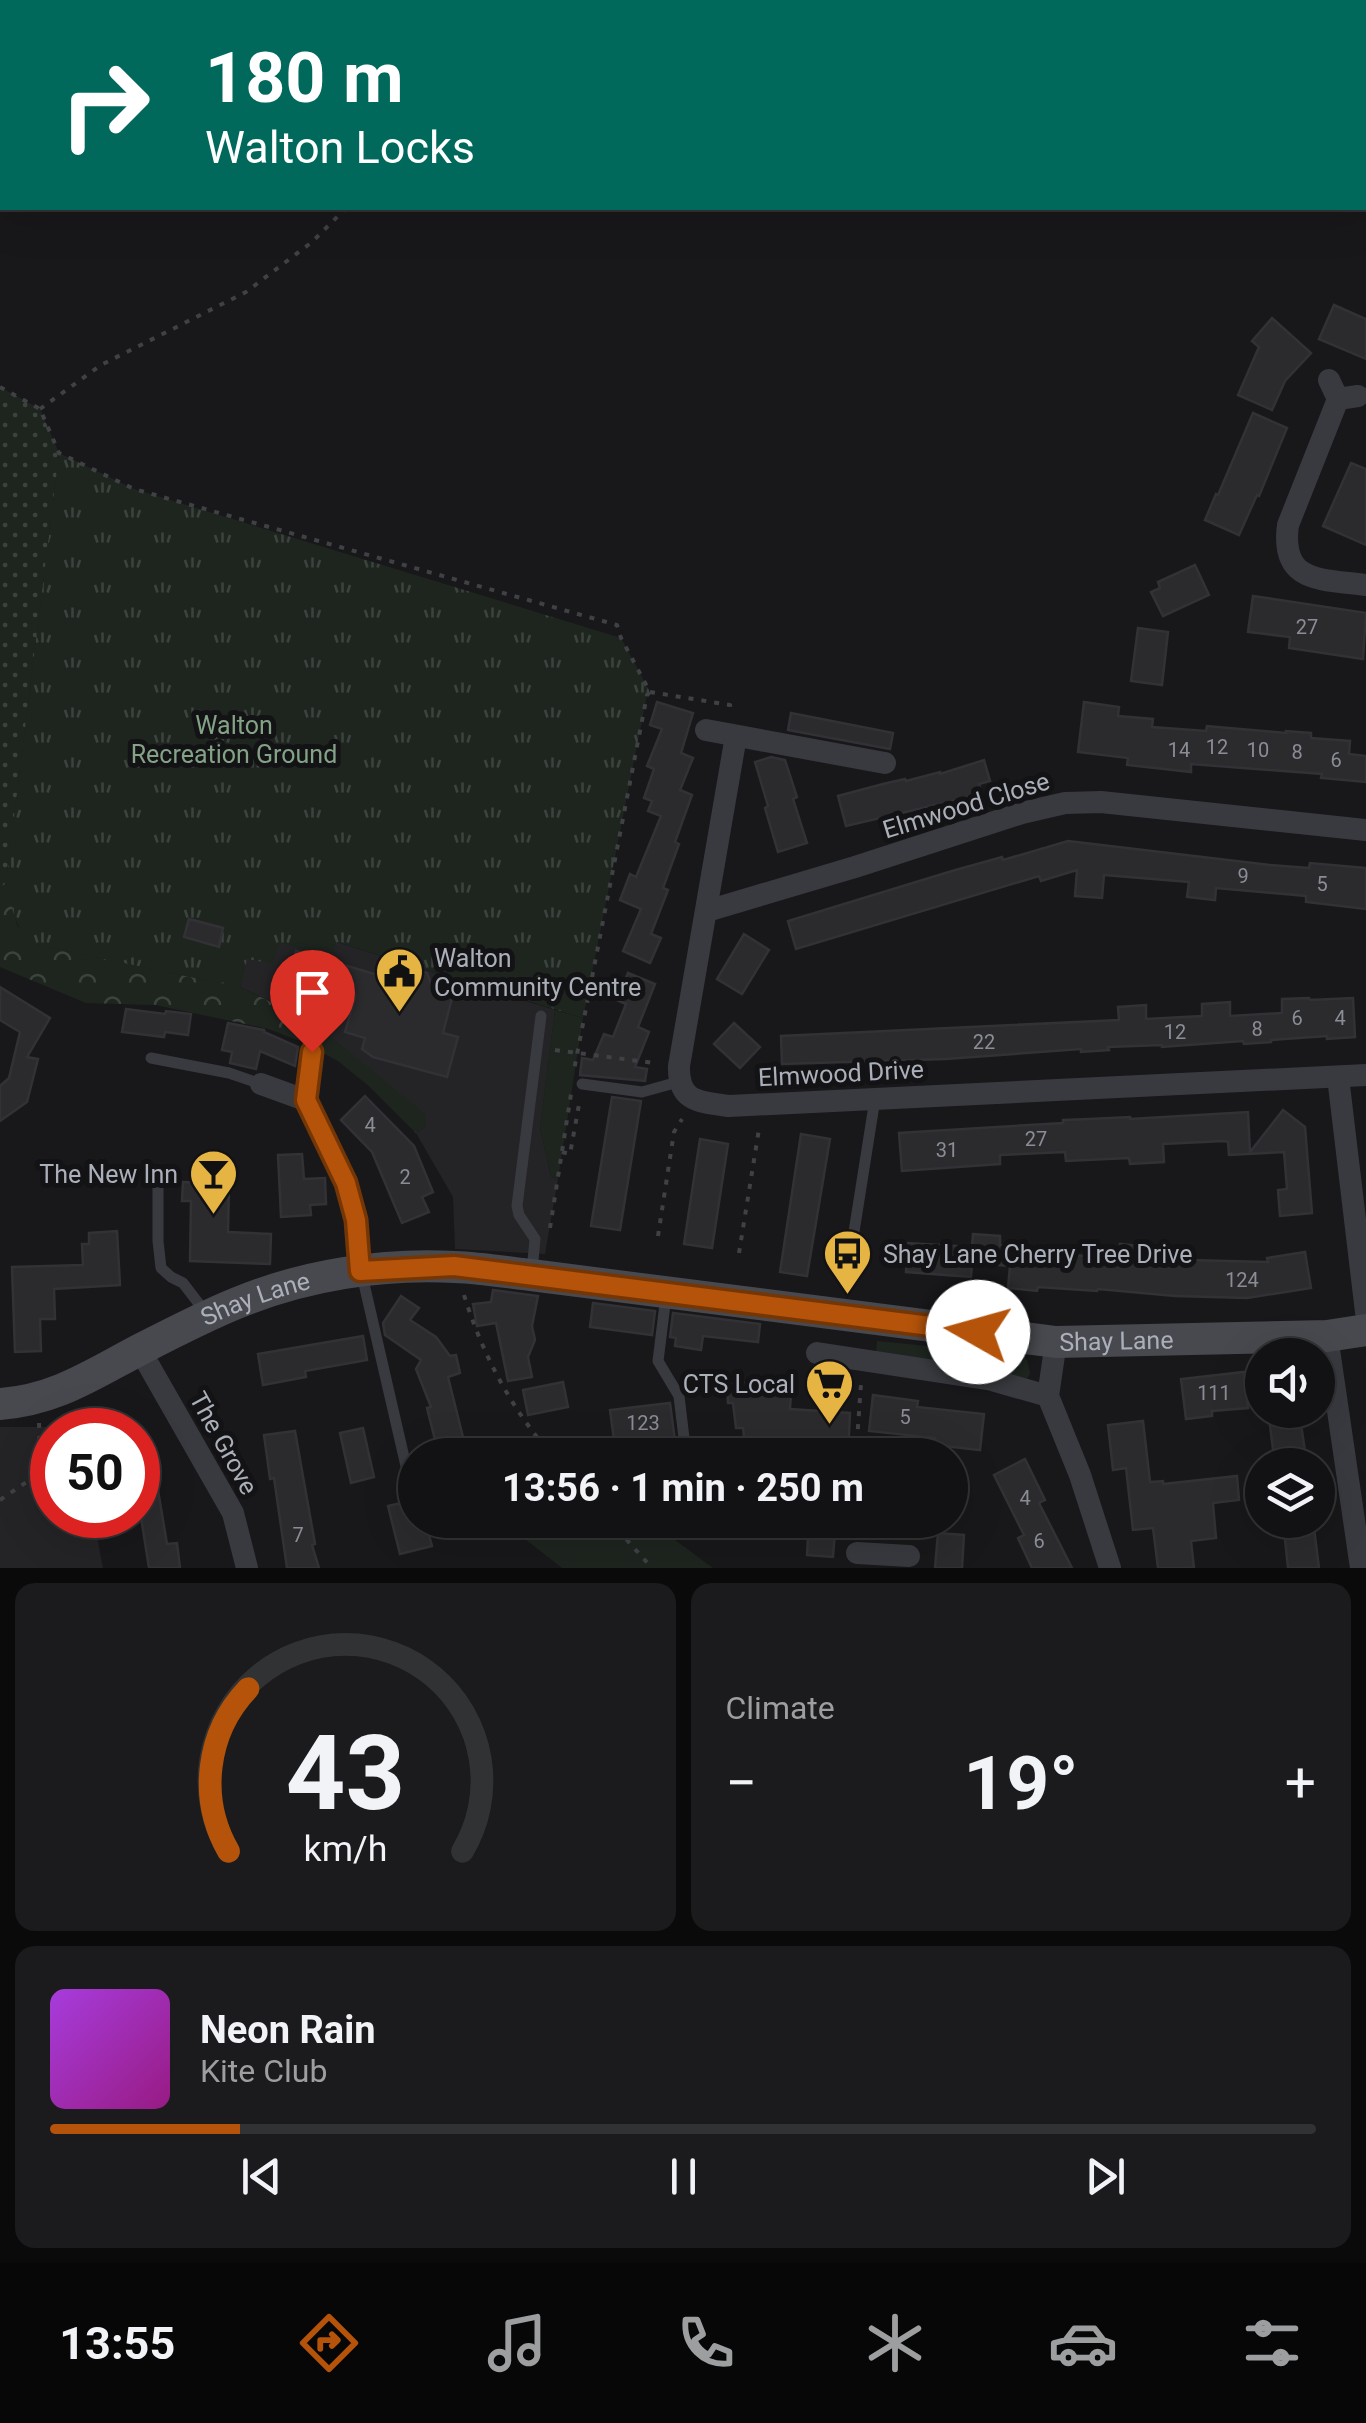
<!DOCTYPE html>
<html lang="en">
<head>
<meta charset="utf-8">
<style>
	body { margin:0; font-family:Roboto,sans-serif; background:#1b1b1d; color:#f1f3f6; height:100vh; display:flex; flex-direction:column; font-size:38px; white-space:nowrap }
	* { box-sizing:border-box; margin:0 }
	p { font-size:32px; color:#9c9ea0 }
	.icon { flex:none; width:55px; height:55px; fill:none; stroke:currentColor; stroke-width:2; stroke-linecap:round; stroke-linejoin:round }
	.map { position:relative; height:1568px; overflow:hidden }
	.panel { display:flex; flex-direction:column; gap:15px; padding:15px; background:#0a0a0b; flex:1 }
	.panel>* { flex:none }
	.top-card { position:absolute; left:0px; top:0px; width:1368px; height:210px; box-shadow:0 10px 40px #0002,0 0 0 2px #313234; background:#00695c; color:#fff; overflow:hidden }
	.tools { position:absolute; left:1245px; top:1338px; display:grid; gap:20px }
	.tools a { display:grid; place-items:center; width:90px; height:90px; border-radius:50%; background:#121214; box-shadow:0 10px 40px #0002,0 0 0 2px #313234; font-size:50px }
	.speed { position:absolute; left:30px; top:1408px; display:flex; gap:20px; font-size:50px; font-weight:700; text-align:center }
	.speed>* { display:grid; place-content:center; width:130px; height:130px; border-radius:50%; background:#121214; box-shadow:0 10px 40px #0002,0 0 0 2px #313234; line-height:1 }
	.speed .limit { border:15px solid #d22; background:#fff; color:#111 }
	.pin { position:absolute; display:grid; place-items:center; width:85px; height:85px; color:#fff; margin:-102px -42px; border-radius:50% 50% 50% 0; rotate:-45deg; box-shadow:0 0 10px #0007 }
	.pin .icon { rotate:45deg }
	.me { position:absolute; width:110px; margin:-55px; rotate:277deg; stroke-linejoin:round; filter:drop-shadow(0 0 8px #0008) }
	.turn { display:flex; align-items:center; gap:35px; height:210px; padding:0 40px; font-size:45px }
	.turn .icon { width:130px; height:130px; stroke-width:2.5 }
	.turn b { display:block; font-size:70px; line-height:85px }
	.big { font-size:75px; font-weight:700; line-height:1.1 }
	.panel .tile { flex:1; display:flex; flex-direction:column; justify-content:center; gap:15px; min-width:0; padding:0 35px; border-radius:20px; background:#1b1b1d }
	.panel .dial { align-items:center; gap:0 }
	.dial svg { height:260px; overflow:visible; fill:none; stroke:#313234; stroke-width:7; stroke-linecap:round; text-anchor:middle }
	.dial text { fill:#f1f3f6; stroke:none }
	.song { display:flex; align-items:center; gap:30px }
	.cover { width:120px; height:120px; border-radius:15px; background:linear-gradient(135deg,hsl(280 70% 55%),hsl(310 70% 35%)) }
	.played { height:10px; border-radius:5px; background:linear-gradient(90deg,#b45309 15%,#313234 15%) }
	.keys { display:flex; justify-content:space-around; direction:ltr }
	.heat { display:flex; justify-content:space-between; align-items:center; font-size:55px; direction:ltr }
	.panel .tiles { flex:1; display:grid; gap:15px; grid-template-columns:1fr 1fr }
	.tile:last-child { grid-column:span 2 }
	.trip { position:absolute; left:398px; top:1438px; width:570px; height:100px; border-radius:50px; background:#121214; box-shadow:0 10px 40px #0002,0 0 0 2px #313234; font-weight:700; line-height:100px; text-align:center }
	.menu { display:flex; height:160px; justify-content:space-around; align-items:center; background:#070708; color:#9c9ea0 }
	.menu .icon { width:70px; height:70px }
	.menu .on { color:#b45309 }
	.menu b { font-size:45px; color:#f1f3f6 }
	.map>svg:first-child { display:block }
	.built { fill:#242427 }
	.grass { fill:#1e251f }
	.forest { fill:url(#forest-crowns) }
	.park { fill:url(#park-tufts) }
	.garden { fill:url(#garden-dots) }
	.building { fill:#2b2b2e; stroke:#323236; stroke-width:2.5 }
	.lines { fill:none; stroke-linecap:round; stroke-linejoin:round }
	.path { stroke:#3f4145; stroke-width:4; stroke-dasharray:5 8; stroke-linecap:butt }
	.lane { stroke:#393a3f; stroke-width:11 }
	.street { stroke:#393a3f; stroke-width:22 }
	.secondary { stroke:#47494e; stroke-width:32 }
	.route-casing { stroke:#753606; stroke-width:25 }
	.route { stroke:#b45309; stroke-width:18 }
	.labels { text-anchor:middle; stroke-width:10; stroke-linejoin:round; paint-order:stroke }
	.number-label { font-size:20px; fill:#8a8d96 }
	.park-label { font-size:25px; fill:#83a286; stroke:#131315 }
	.street-label { font-size:25px; fill:#abafb9; stroke:#131315 }
	.poi-label { font-size:25px; fill:#abafb9; stroke:#131315; text-anchor:start }
</style>
</head>
<body>
<div class="map">
<svg width="1366" height="1568" viewBox="0 0 1366 1568">
	<defs>
		<pattern id="forest-crowns" width="20" height="18" patternUnits="userSpaceOnUse" patternTransform="scale(2.5)"><rect width="20" height="18" fill="#1e251f"/><path d="M2 6a3 3 0 1 1 6 0M12 15a3 3 0 1 1 6 0" fill="none" stroke="#3c423d"/></pattern>
		<pattern id="park-tufts" width="24" height="20" patternUnits="userSpaceOnUse" patternTransform="scale(2.5)"><rect width="24" height="20" fill="#1e251f"/><path d="M3 7l-1-3M5 7V3M7 7l1-3M15 17l-1-3M17 17v-4M19 17l1-3" fill="none" stroke="#3c423d"/></pattern>
		<pattern id="garden-dots" width="8" height="8" patternUnits="userSpaceOnUse" patternTransform="scale(2.5)"><rect width="8" height="8" fill="#1e251f"/><path d="M2 2h.1M6 6h.1" fill="none" stroke="#3c423d" stroke-width="1.8" stroke-linecap="round"/></pattern>
	</defs>
	<rect width="100%" height="100%" fill="#18181a"/>
	<g class="built">
		<polygon points="336,942 555,1010 540,1128 551,1177 558,1179 545,1254 455,1249 453,1197 416,1133 426,1126 290,1010 240,987 247,958 280,943"/>
		<polygon points="0,1427 76,1427 77,1430 52,1430 52,1515 93,1515 103,1568 0,1568"/>
	</g>
	<g class="grass">
		<polygon points="555,1010 583,1018 558,1179 551,1177 540,1128"/>
		<polygon points="877,1341 1020,1355 1027,1360 1030,1373 1027,1379 876,1353"/>
		<polygon points="523,1520 648,1520 713,1568 562,1568 507,1525"/>
	</g>
	<polygon class="forest" points="6,882 17,925 36,945 240,987 316,1024 426,1114 426,1126 416,1133 369,1086 338,1061 305,1043 269,1029 156,1005 86,1003 0,967 0,890"/>
	<path class="park" d="M59,453L134,489L621,638L650,692L647,695L583,1018L337,942L331,958L280,943L273,964L247,959L240,987L36,945C14,930 12,907 6,882Z"/>
	<polygon class="garden" points="0,387 40,409 59,453 6,882 0,890"/>
	<g class="building">
		<polygon points="1334,305 1366,319 1366,359 1319,339"/>
		<polygon points="1272,318 1311,353 1285,381 1272,410 1238,395 1259,347 1252,341"/>
		<polygon points="1253,413 1287,428 1259,496 1257,495 1239,535 1205,520 1216,494 1218,495"/>
		<polygon points="1351,463 1366,469 1366,545 1323,526"/>
		<polygon points="1195,565 1209,595 1163,616 1151,592 1160,588 1158,582"/>
		<polygon points="1253,596 1366,613 1363,659 1289,648 1290,637 1248,632"/>
		<polygon points="1138,628 1168,632 1162,685 1131,681"/>
		<polygon points="657,702 693,713 681,753 693,758 680,790 692,795 675,842 679,844 663,888 668,890 651,934 661,938 650,963 623,951 641,909 620,900 630,874 636,877 661,816 648,811 652,801 644,798 654,769 647,766 662,729 650,725"/>
		<polygon points="1084,702 1119,707 1118,716 1153,719 1152,727 1206,731 1207,726 1286,733 1286,731 1311,733 1311,738 1350,741 1349,754 1366,756 1366,782 1321,778 1322,774 1191,764 1191,772 1164,769 1127,765 1128,758 1078,752"/>
		<polygon points="791,713 893,733 890,749 788,730"/>
		<polygon points="771,757 785,760 797,797 793,799 807,843 778,852 765,808 768,806 755,762"/>
		<polygon points="984,760 990,781 979,784 982,794 846,826 838,796 883,784 905,779 906,781 940,772 940,774"/>
		<polygon points="1068,841 1270,865 1309,868 1310,863 1366,868 1366,909 1306,902 1306,896 1216,888 1215,900 1187,897 1189,882 1104,875 1102,898 1075,896 1077,870 1041,881 1039,876 796,949 788,921 952,871 1002,857 1003,860"/>
		<polygon points="189,919 223,928 219,947 184,937"/>
		<polygon points="744,934 769,950 742,994 717,979"/>
		<polygon points="296,951 388,978 407,967 427,973 435,994 452,998 443,1033 458,1037 447,1077 373,1057 362,1049 365,1038 345,1032 356,995 289,976"/>
		<polygon points="628,973 655,984 638,1027 649,1032 635,1067 647,1069 645,1081 580,1075 582,1058 593,1060 604,1034 613,1037 626,1004 617,1000"/>
		<polygon points="0,987 50,1018 27,1057 38,1059 27,1102 0,1121 0,1086 9,1078 20,1032 0,1020"/>
		<polygon points="1309,998 1310,1000 1353,998 1355,1037 1327,1039 1327,1036 1271,1040 1271,1042 1244,1044 1243,1041 1162,1047 1162,1045 1108,1047 1109,1050 1081,1052 1081,1049 946,1059 782,1064 781,1036 1119,1020 1118,1007 1146,1005 1146,1019 1202,1016 1202,1004 1230,1002 1230,1016 1282,1013 1282,999"/>
		<polygon points="126,1009 165,1014 166,1011 191,1014 188,1035 165,1032 164,1037 122,1032"/>
		<polygon points="228,1023 264,1030 264,1032 298,1047 295,1066 260,1051 256,1069 230,1063 232,1052 222,1050"/>
		<polygon points="734,1023 760,1047 740,1068 714,1044"/>
		<polygon points="365,1096 414,1146 433,1192 422,1197 429,1212 402,1223 372,1152 341,1120"/>
		<polygon points="612,1097 641,1101 620,1230 591,1226"/>
		<polygon points="1283,1110 1305,1127 1312,1213 1280,1216 1278,1190 1287,1189 1284,1152 1229,1155 1228,1142 1224,1141 1163,1144 1164,1162 1130,1164 1129,1158 1066,1161 1065,1152 1000,1155 1000,1164 902,1171 899,1133 1063,1123 1063,1120 1089,1119 1130,1117 1130,1119 1248,1112 1250,1152"/>
		<polygon points="801,1134 830,1139 807,1276 780,1272"/>
		<polygon points="700,1139 728,1144 712,1248 684,1244"/>
		<polygon points="302,1154 304,1179 325,1178 326,1204 310,1205 311,1215 281,1217 278,1155"/>
		<polygon points="183,1182 229,1184 228,1232 271,1234 270,1264 190,1261 191,1201 182,1201"/>
		<polygon points="117,1231 120,1285 54,1289 55,1319 40,1319 41,1351 15,1352 12,1267 83,1265 82,1244 89,1244 89,1233"/>
		<polygon points="973,1234 1000,1236 1000,1245 1041,1248 1041,1252 1119,1259 1120,1244 1149,1247 1148,1259 1268,1262 1267,1258 1305,1252 1311,1288 1247,1298 1175,1296 1098,1289 1097,1291 1038,1287 1037,1291 1008,1288 1010,1266 972,1263 971,1277 906,1272 908,1243 972,1247"/>
		<polygon points="493,1290 538,1296 532,1326 535,1340 528,1357 532,1377 508,1381 496,1323 477,1326 473,1304 491,1302"/>
		<polygon points="401,1296 419,1308 410,1320 436,1337 450,1356 456,1355 460,1373 448,1377 465,1445 438,1452 427,1408 431,1407 416,1369 421,1360 385,1335 383,1323"/>
		<polygon points="593,1303 655,1311 652,1335 590,1327"/>
		<polygon points="673,1313 760,1324 758,1342 703,1336 701,1350 675,1346 676,1338 670,1337"/>
		<polygon points="363,1336 367,1360 305,1371 306,1377 263,1385 258,1354"/>
		<polygon points="1244,1372 1248,1408 1212,1411 1212,1416 1186,1419 1181,1379"/>
		<polygon points="792,1379 790,1409 850,1413 848,1455 746,1455 743,1428 736,1428 733,1403 728,1403 727,1384"/>
		<polygon points="563,1382 568,1407 528,1415 523,1390"/>
		<polygon points="873,1395 918,1401 917,1407 984,1414 980,1450 934,1445 935,1438 869,1431"/>
		<polygon points="670,1403 675,1441 644,1445 643,1437 614,1440 610,1410"/>
		<polygon points="1268,1410 1299,1410 1307,1465 1275,1465"/>
		<polygon points="1143,1421 1150,1482 1163,1481 1163,1484 1237,1476 1239,1500 1213,1503 1216,1538 1191,1541 1194,1568 1158,1568 1153,1528 1133,1530 1126,1468 1113,1470 1108,1425"/>
		<polygon points="363,1428 374,1477 351,1483 340,1433"/>
		<polygon points="295,1431 315,1544 312,1545 319,1568 287,1568 274,1478 270,1479 264,1435"/>
		<polygon points="1025,1459 1045,1500 1039,1503 1072,1568 1032,1568 1018,1538 1024,1535 994,1475"/>
		<polygon points="154,1466 167,1544 177,1543 180,1568 149,1568 138,1498 138,1468"/>
		<polygon points="410,1501 414,1520 425,1520 432,1546 400,1554 388,1506"/>
		<polygon points="809,1520 836,1520 833,1557 807,1555"/>
		<polygon points="1283,1520 1313,1520 1319,1568 1288,1568"/>
		<polygon points="938,1533 964,1535 962,1568 935,1568"/>
	</g>
	<g class="lines">
		<g class="path">
			<polyline points="562,2 567,0"/>
			<polyline points="0,387 40,409 59,453 134,489 617,625 621,638 650,692 647,695 574,1070"/>
			<polyline points="40,409 101,365 246,292 312,242 346,208"/>
			<polyline points="650,692 730,705 732,714"/>
			<polyline points="555,1050 654,1063"/>
			<polyline points="562,1152 570,1154 580,1099"/>
			<polyline points="550,1228 571,1094"/>
			<polyline points="658,1236 674,1132 682,1119"/>
			<polyline points="739,1253 759,1129"/>
			<path d="M464,1295C482,1353 511,1409 552,1455"/>
			<polyline points="856,1455 861,1384"/>
			<polyline points="0,1500 34,1477 40,1454 39,1423"/>
			<polyline points="609,1520 652,1568"/>
		</g>
		<g class="lane">
			<polyline points="151,1058 229,1073 261,1084"/>
			<polyline points="582,1084 642,1092 678,1082"/>
			<polyline points="158,1185 158,1241 161,1268 171,1277 183,1283 206,1313"/>
			<polyline points="853,1238 875,1099"/>
			<polyline points="532,1271 535,1239 519,1215 517,1206 541,1016"/>
			<polyline points="362,1275 412,1492"/>
			<polyline points="666,1296 658,1361 679,1396 686,1455"/>
		</g>
		<g class="street">
			<polyline points="1329,380 1338,399 1358,396"/>
			<path d="M1338,399L1288,525C1280,584 1322,579 1366,585"/>
			<polyline points="706,730 885,763"/>
			<path d="M736,736L679,1066C678,1102 699,1102 729,1106L1366,1075"/>
			<polyline points="707,911 855,867 1022,813 1065,803 1101,802 1366,830"/>
			<polyline points="1338,1077 1366,1312"/>
			<polyline points="261,1084 305,1100 312,1052"/>
			<polyline points="305,1100 346,1183 356,1220 361,1271"/>
			<polyline points="1327,1336 1361,1568"/>
			<polyline points="1056,1342 1048,1396 1080,1475 1110,1568"/>
			<polyline points="140,1350 233,1513 247,1568"/>
			<polyline points="817,1353 988,1379 1048,1396"/>
			<polyline points="857,1553 909,1556"/>
		</g>
		<path class="secondary" id="s1" d="M0,1404C56,1400 93,1374 141,1349C172,1333 205,1316 237,1303C305,1275 382,1263 455,1267C480,1268 506,1272 531,1275L1056,1342L1327,1336L1366,1330"/>
	</g>
	<g class="lines">
		<defs>
			<polyline id="route" points="312,1052 306,1100 346,1183 356,1220 360,1271 454,1266 978,1332"/>
		</defs>
		<use href="#route" class="route-casing"/>
		<use href="#route" class="route"/>
	</g>
	<defs>
		<symbol id="civic-pin" viewBox="-11 -11 22 30"><path d="M0 17L-7.5 6A9.5 9.5 0 1 1 7.5 6Z" fill="#e6b443" stroke="#131315"/><path d="M-.6-6.5H3V-4.5H.6V-3L4-1V1h2V6H-6V1h2V-1L-.6-3ZM-1.2 2.5V6h2.4V2.5Z" fill="#111"/></symbol>
		<symbol id="bar-pin" viewBox="-11 -11 22 30"><path d="M0 17L-7.5 6A9.5 9.5 0 1 1 7.5 6Z" fill="#e6b443" stroke="#131315"/><path d="M-6-5H6L.8 .8V4.5H3.5V6h-7V4.5H-.8V.8Z" fill="#111"/></symbol>
		<symbol id="bus-pin" viewBox="-11 -11 22 30"><path d="M0 17L-7.5 6A9.5 9.5 0 1 1 7.5 6Z" fill="#e6b443" stroke="#131315"/><path d="M-5-6H5V4H4V6H2V4H-2V6H-4V4H-5ZM-3.5-4V0h7V-4ZM-3.5 1.2v1.5H-2V1.2ZM2 1.2v1.5H3.5V1.2Z" fill="#111"/></symbol>
		<symbol id="supermarket-pin" viewBox="-11 -11 22 30"><path d="M0 17L-7.5 6A9.5 9.5 0 1 1 7.5 6Z" fill="#e6b443" stroke="#131315"/><path d="M-6-5.5h2.5l.6 2H6L4.5 2H-2.5L-4.4-4H-6ZM-1.5 3.2a1.3 1.3 0 1 0 .1 0ZM3 3.2a1.3 1.3 0 1 0 .1 0Z" fill="#111"/></symbol>
	</defs>
	<g fill-rule="evenodd">
		<use href="#civic-pin" x="372" y="944" width="55" height="75"/>
		<use href="#bar-pin" x="186" y="1146" width="55" height="75"/>
		<use href="#bus-pin" x="820" y="1226" width="55" height="75"/>
		<use href="#supermarket-pin" x="802" y="1356" width="55" height="75"/>
	</g>
	<g class="labels">
		<g class="number-label">
			<text x="1307" y="634">27</text>
			<text x="1217" y="754">12</text>
			<text x="1179" y="757">14</text>
			<text x="1258" y="757">10</text>
			<text x="1297" y="759">8</text>
			<text x="1336" y="767">6</text>
			<text x="1243" y="883">9</text>
			<text x="1322" y="891">5</text>
			<text x="1297" y="1025">6</text>
			<text x="1340" y="1025">4</text>
			<text x="1257" y="1036">8</text>
			<text x="1175" y="1039">12</text>
			<text x="984" y="1049">22</text>
			<text x="370" y="1132">4</text>
			<text x="1036" y="1146">27</text>
			<text x="947" y="1157">31</text>
			<text x="405" y="1184">2</text>
			<text x="1242" y="1287">124</text>
			<text x="1214" y="1400">111</text>
			<text x="905" y="1424">5</text>
			<text x="643" y="1430">123</text>
			<text x="1025" y="1505">4</text>
			<text x="298" y="1542">7</text>
			<text x="1039" y="1548">6</text>
		</g>
		<g class="park-label">
			<text x="234" y="734">Walton<tspan x="234" dy="29">Recreation Ground</tspan></text>
		</g>
		<g class="street-label">
			<text transform="translate(966 805) rotate(-17)" y="9">Elmwood Close</text>
			<text transform="translate(841 1073) rotate(-3)" y="9">Elmwood Drive</text>
			<text dy="9" stroke="none"><textPath href="#s1" startOffset="278">Shay Lane</textPath></text>
			<text dy="9" stroke="none"><textPath href="#s1" startOffset="1148">Shay Lane</textPath></text>
			<text transform="translate(224 1443) rotate(61)" y="9">The Grove</text>
		</g>
		<g class="poi-label">
			<text x="434" y="967">Walton<tspan x="434" dy="29">Community Centre</tspan></text>
			<text x="178" y="1183" text-anchor="end">The New Inn</text>
			<text x="883" y="1263">Shay Lane Cherry Tree Drive</text>
			<text x="795" y="1393" text-anchor="end">CTS Local</text>
		</g>
	</g>
</svg>
<div class="tools">
<a><svg class="icon" aria-label="sound" viewBox="0 0 24 24"><path d="M4 9h4l5-4v14l-5-4H4zM17 9q2 3 0 6"/></svg></a>
<a><svg class="icon" aria-label="layers" viewBox="0 0 24 24"><path d="M12 4l9 5-9 5-9-5zM3 14l9 5 9-5"/></svg></a>
</div>
<div class="speed"><div class="limit">50</div></div>
<div class="pin" style="left:312px;top:1052px;background:#d93025"><svg class="icon" aria-label="arrive" viewBox="0 0 24 24"><path d="M6 21V4h12l-3 4 3 4H6"/></svg></div>
<svg class="me" style="left:978px;top:1332px" viewBox="-20 -20 40 40"><circle r="19" fill="#fff"/><path d="M0-13L10 11 0 6-10 11z" fill="#b45309"/></svg>
<div class="trip">13:56 · 1 min · 250 m</div>
<div class="top-card">
<div class="turn"><svg class="icon" aria-label="right" viewBox="0 0 24 24"><path d="M7 20v-9h11M14 6l5 5-5 5"/></svg><div><b>180 m</b>Walton Locks</div></div>
</div>
</div>
<section class="panel">
<div class="tiles">
<div class="tile dial"><svg viewBox="0 0 100 80">
<path d="M14 69A42 42 0 1 1 86 69"/>
<path d="M14 69A42 42 0 0 1 20 19" stroke="#b45309"/>
<text x="50" y="56" font-size="32" font-weight="700">43</text>
<text x="50" y="72" font-size="11">km/h</text>
</svg></div>
<div class="tile"><p>Climate</p>
<div class="heat"><a>−</a><b class="big">19°</b><a>+</a></div>
</div>
<div class="tile">
<div class="song"><i class="cover"></i><div><b>Neon Rain</b><p>Kite Club</p></div></div>
<div class="played"></div>
<div class="keys"><svg class="icon" aria-label="previous" viewBox="0 0 24 24"><path d="M18 5L8 12l10 7zM5 5v14"/></svg><svg class="icon" aria-label="pause" viewBox="0 0 24 24"><path d="M8 5v14M16 5v14"/></svg><svg class="icon" aria-label="next" viewBox="0 0 24 24"><path d="M6 5l10 7-10 7zM19 5v14"/></svg></div>
</div>
</div>
</section>
<nav class="menu">
<b>13:55</b>
<svg class="icon on" aria-label="directions" viewBox="0 0 24 24"><path d="M12 3l9 9-9 9-9-9zM9 14v-3h6M13 9l2 2-2 2"/></svg>
<svg class="icon" aria-label="music" viewBox="0 0 24 24"><path d="M9 18V5l10-2v13"/><circle cx="6" cy="18" r="3"/><circle cx="16" cy="16" r="3"/></svg>
<svg class="icon" aria-label="phone" viewBox="0 0 24 24"><path d="M5 4h4l2 5-3 2q2 4 5 5l2-3 5 2v4C11 20 4 13 5 4z"/></svg>
<svg class="icon" aria-label="climate" viewBox="0 0 24 24"><path d="M12 3v18M4 7l16 10M4 17L20 7"/></svg>
<svg class="icon" aria-label="car" viewBox="0 0 24 24"><path d="M5 17H2v-5l4-1 3-4h7l3 4 3 1v5h-3M9 17h6M6 11h13"/><circle cx="7" cy="17" r="2"/><circle cx="17" cy="17" r="2"/></svg>
<svg class="icon" aria-label="filters" viewBox="0 0 24 24"><path d="M4 7h16M4 17h16"/><circle cx="9" cy="7" r="2"/><circle cx="15" cy="17" r="2"/></svg>
</nav>
</body>
</html>
